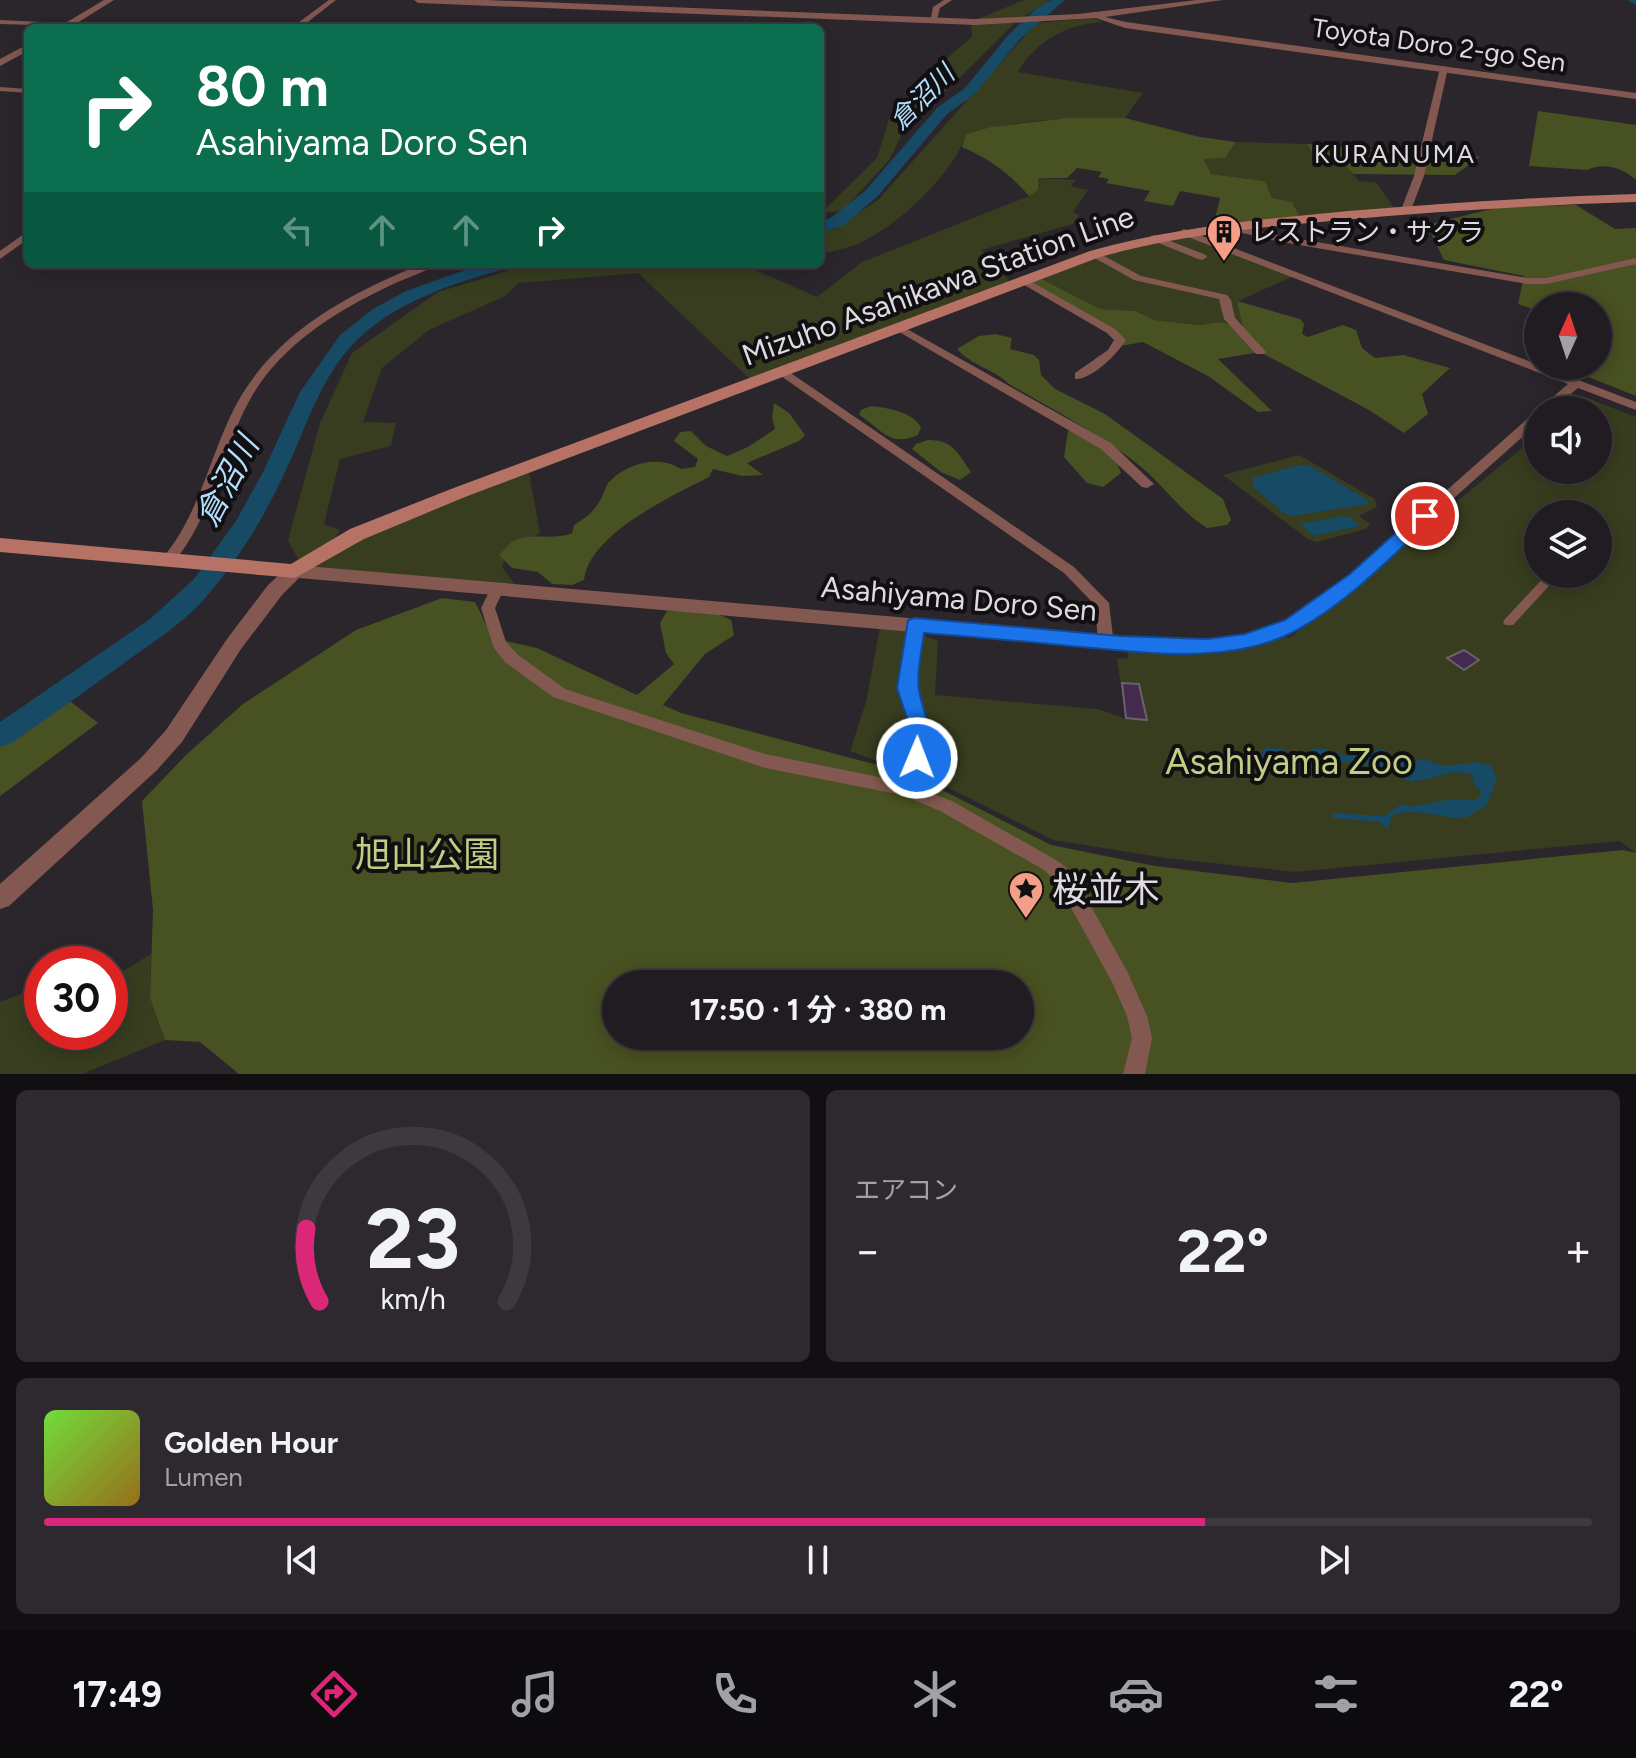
<!DOCTYPE html>
<html lang="ja">
<head>
<meta charset="utf-8">
<style>
	body { margin:0; font-family:Figtree,"Noto Sans JP",sans-serif; background:#2d292e; color:#f1f3f6; height:100vh; display:flex; flex-direction:column; font-size:30px; white-space:nowrap }
	* { box-sizing:border-box; margin:0 }
	p { font-size:26px; color:#a2a1a5 }
	.icon { flex:none; width:44px; height:44px; fill:none; stroke:currentColor; stroke-width:2; stroke-linecap:round; stroke-linejoin:round }
	.map { position:relative; height:1074px; overflow:hidden }
	.panel { display:flex; flex-direction:column; gap:16px; padding:16px; background:#120f12; flex:1 }
	.panel>* { flex:none }
	.top-card { position:absolute; left:24px; top:24px; width:800px; height:244px; border-radius:12px; box-shadow:0 4px 20px #0003,0 0 0 2px #3d3a3f; background:#0b6e4f; color:#fff; overflow:hidden }
	.needle { width:52px; rotate:3deg }
	.tools { position:absolute; left:1524px; top:292px; display:grid; gap:16px }
	.tools a { display:grid; place-items:center; width:88px; height:88px; border-radius:50%; background:#201c21; box-shadow:0 4px 20px #0003,0 0 0 2px #3d3a3f; font-size:40px }
	.speed { position:absolute; left:24px; top:946px; display:flex; gap:16px; font-size:40px; font-weight:700; text-align:center }
	.speed>* { display:grid; place-content:center; width:104px; height:104px; border-radius:50%; background:#201c21; box-shadow:0 4px 20px #0003,0 0 0 2px #3d3a3f; line-height:1 }
	.speed .limit { border:12px solid #d22; background:#fff; color:#111 }
	.pin { position:absolute; display:grid; place-items:center; width:68px; height:68px; color:#fff; margin:-34px; border:4px solid #fff; border-radius:50%; box-shadow:0 2px 8px #0007 }
	.me { position:absolute; width:88px; margin:-44px; rotate:1deg; stroke-linejoin:round; filter:drop-shadow(0 0 6px #0008) }
	.turn { display:flex; align-items:center; gap:28px; height:168px; padding:0 40px; font-size:36px }
	.turn .icon { width:104px; height:104px; stroke-width:2.5 }
	.turn b { display:block; font-size:56px; line-height:68px }
	.lanes { display:flex; align-items:center; height:76px; padding:0 40px; background:#0003; justify-content:center; gap:40px; direction:ltr }
	.lanes .off { opacity:.35 }
	.big { font-size:60px; font-weight:700; line-height:1.1 }
	.panel .card { flex:1; display:flex; flex-direction:column; justify-content:center; gap:12px; min-width:0; padding:0 28px; border-radius:12px; background:#2d292e }
	.panel .dial { align-items:center; gap:0 }
	.dial svg { height:208px; overflow:visible; fill:none; stroke:#3d3a3f; stroke-width:7; stroke-linecap:round; text-anchor:middle }
	.dial text { fill:#f1f3f6; stroke:none }
	.song { display:flex; align-items:center; gap:24px }
	.cover { width:96px; height:96px; border-radius:12px; background:linear-gradient(135deg,hsl(100 70% 55%),hsl(40 70% 35%)) }
	.played { height:8px; border-radius:4px; background:linear-gradient(90deg,#db2777 75%,#3d3a3f 75%) }
	.keys { display:flex; justify-content:space-around; direction:ltr }
	.heat { display:flex; justify-content:space-between; align-items:center; font-size:44px; direction:ltr }
	.panel .tiles { flex:1; display:grid; gap:16px; grid-template-columns:1fr 1fr }
	.card:last-child { grid-column:span 2 }
	.trip { position:absolute; left:602px; top:970px; width:432px; height:80px; border-radius:40px; background:#201c21; box-shadow:0 4px 20px #0003,0 0 0 2px #3d3a3f; font-weight:700; line-height:80px; text-align:center }
	.dock { display:flex; height:128px; justify-content:space-around; align-items:center; background:#0d0b0d; color:#a2a1a5 }
	.dock .icon { width:56px; height:56px }
	.dock .selected { color:#db2777 }
	.dock b { font-size:36px; color:#f1f3f6 }
	.map>svg:first-child { display:block }
	.green { fill:#373d1e; fill-rule:evenodd }
	.forest { fill:#485121; fill-rule:evenodd }
	.water { fill:#164a65 }
	.lines { fill:none; stroke-linecap:round; stroke-linejoin:round }
	.river { fill:#164a65; fill-rule:evenodd }
	.building { fill:#452a4f; stroke:#68636a; stroke-width:2 }
	.pedestrian { fill:#835850; fill-rule:evenodd }
	.minor { fill:#835850; fill-rule:evenodd }
	.tertiary { fill:#835850; fill-rule:evenodd }
	.secondary { fill:#b77266; fill-rule:evenodd }
	.route { fill:#1a73e8; stroke:#114b97; stroke-width:2 }
	.labels { text-anchor:middle; stroke-width:8; stroke-linejoin:round; paint-order:stroke }
	.far-street-label { font-size:26px; fill:#dedbdf; stroke:#110f12 }
	.far-water-label { font-size:26px; font-style:italic; fill:#b1defa; stroke:#110f12 }
	.far-neighbourhood-label { font-size:26px; letter-spacing:2px; fill:#dedbdf; stroke:#110f12 }
	.far-poi-label { font-size:26px; fill:#dedbdf; stroke:#110f12; text-anchor:start }
	.street-label { font-size:30px; fill:#dedbdf; stroke:#110f12 }
	.water-label { font-size:32px; font-style:italic; fill:#b1defa; stroke:#110f12 }
	.near-park-label { font-size:36px; fill:#bece82; stroke:#110f12 }
	.near-poi-label { font-size:36px; fill:#dedbdf; stroke:#110f12; text-anchor:start }
</style>
</head>
<body>
<div class="map">
<svg width="1636" height="1074" viewBox="0 0 1636 1074">
	<rect width="100%" height="100%" fill="#2a262c"/>
	<g class="green">
		<polygon points="1024,0 1050,0 1020,19 975,20"/>
		<path d="M1093,18L1104,22C1068,23 1036,41 1018,72L1143,93L1125,118C1072,118 1018,119 966,134C954,174 896,228 857,244C846,249 832,251 820,254V231L835,229L879,199L1036,23Z"/>
		<polygon points="971,23 1015,23 927,110 910,117 890,159 843,210 820,214 877,158 890,116 937,66 972,37"/>
		<polygon points="1236,142 1307,144 1313,154 1336,156 1359,181 1377,183 1396,211 1301,220 1272,198 1265,181 1211,174 1204,159 1225,158"/>
		<polygon points="1038,178 1076,180 1071,186 1088,190 1073,212 1079,215 1073,224 981,250 1012,284 753,382 638,273 519,283 503,297 429,330 382,368 363,422 396,423 391,446 340,459 324,524 340,530 330,546 528,467 540,533 507,554 502,567 520,591 302,567 288,540 320,423 352,353 438,292 521,267 540,268 556,264 757,264 746,266 817,297 862,262 1029,196"/>
		<polygon points="1184,232 1294,276 1238,301 1244,328 1221,322 1199,325 1154,320 1135,311 1100,309 1036,276"/>
		<path d="M1585,397L1636,417V853L1619,841L1295,872L1166,858L1053,840L949,788L850,751L866,702L880,627L905,628L938,641L935,695L1098,709L1126,719L1117,659L1128,658V651L1173,652L1291,637L1538,435V470H1598V410H1569ZM1538,514H1598V574H1538Z"/>
		<polygon points="1299,455 1375,499 1377,507 1359,516 1370,524 1366,529 1317,542 1308,539 1223,475"/>
		<polygon points="151,954 150,998 165,1040 82,1074 0,1074 0,1002 21,994 42,991 42,1032 110,1032 110,979"/>
	</g>
	<g class="forest">
		<path d="M1538,111L1636,125V180C1623,168 1604,162 1587,170L1529,166Z"/>
		<path d="M1069,118H1125L1200,137L1236,142L1225,158L1204,159L1211,174L1265,181L1272,198L1292,202L1301,220L1213,228L1220,198L1180,191L1173,206L1144,201L1150,191L1106,183L1109,179L1098,177L1102,172L1077,168L1067,178H1038V190L1029,196C1008,172 991,160 962,147L966,134L991,127Z"/>
		<polygon points="1307,144 1415,153 1429,149 1480,157 1455,175 1353,174 1336,156 1313,154"/>
		<polygon points="1576,205 1615,229 1636,228 1636,396 1561,366 1598,366 1598,306 1538,306 1538,311 1518,304 1524,276 1444,260 1427,225 1499,207"/>
		<polygon points="1036,276 1100,309 1135,311 1154,320 1199,325 1221,322 1243,328 1237,301 1300,319 1304,324 1302,334 1308,337 1343,325 1356,330 1362,348 1375,358 1403,355 1450,368 1422,394 1428,414 1404,433 1369,410 1260,352 1218,359 1272,411 1258,412 1208,376 1143,342 1120,346 1120,340 1023,280"/>
		<path d="M995,334L1012,338L1010,349L1034,355L1039,360L1041,375L1055,389L1105,414L1223,499L1231,520L1227,525L1207,528C1179,511 1162,482 1135,462C1096,432 1052,409 1009,384C994,369 972,366 957,349L979,336Z"/>
		<path d="M774,403L789,413L805,435L799,441L747,463L763,475L742,476L713,469L709,477C672,496 589,534 584,580L572,585L552,584L538,572L512,568L499,555C503,552 508,544 513,541C531,532 554,541 572,533L574,525C588,517 598,508 604,492C606,488 607,483 610,481C628,463 659,455 681,469L695,467L698,459L674,441L680,432L691,431L706,446L727,456L748,447L775,429L772,418Z"/>
		<path d="M871,406C888,408 911,411 921,427L918,435C889,448 882,429 859,415L861,410Z"/>
		<path d="M1074,430C1091,441 1115,452 1121,473L1103,487L1087,483L1064,457L1068,431Z"/>
		<path d="M928,440C953,440 958,453 971,472L960,480L941,472L912,449L916,444Z"/>
		<path d="M442,598L475,602L493,638L537,648L637,695L674,664L666,653L660,623L667,611C688,610 712,609 731,620L734,635L705,654L663,705L681,713L889,768L946,792L1051,845L1155,866L1292,883L1623,850L1636,853V1074H239L200,1042L165,1040L150,998L153,910L142,801L186,755L243,704L356,630ZM616,984H1020V1036H616Z"/>
		<polygon points="62,695 98,723 0,796 0,736"/>
	</g>
	<g class="water">
		<polygon points="1299,465 1309,465 1368,500 1369,504 1293,516 1285,514 1253,487 1253,478"/>
		<polygon points="1343,516 1351,518 1360,526 1314,536 1300,524"/>
		<path d="M1268,747L1281,749L1306,763L1313,759L1311,749L1322,748L1346,756L1366,755L1376,750H1384L1393,758L1413,762L1424,759L1444,766L1477,762L1490,765L1497,778L1487,805L1466,818C1442,819 1416,807 1392,815L1388,829L1379,822L1332,818L1331,813L1384,816L1400,805L1415,806L1451,799L1476,800L1482,793L1473,783L1472,775C1449,767 1434,781 1412,781C1402,780 1398,775 1389,772C1375,767 1349,760 1334,763C1328,764 1325,770 1319,772L1303,765L1277,770L1261,757L1264,749Z"/>
	</g>
	<g class="lines">
		<g class="river">
			<polygon points="1051,0 1065,0 1020,39 975,94 947,114 877,197 844,225 820,233 820,222 832,217 865,191 937,108 965,88 1010,33 1037,8"/>
			<polygon points="1627,0 1636,0 1636,5"/>
			<path d="M482,264H511L508,268C454,283 393,302 353,344C319,380 306,429 285,472C266,514 241,555 212,590C190,618 162,636 134,656C93,686 52,715 10,744L0,747V722L150,619L194,579L236,521L263,472L300,392L340,335L373,309L406,291Z"/>
		</g>
	</g>
	<g class="building">
		<polygon points="1464,650 1479,660 1464,670 1447,658"/>
		<polygon points="1122,683 1139,684 1147,720 1126,718"/>
	</g>
	<g class="lines">
		<polygon class="pedestrian" points="1547,574 1560,574 1513,625 1505,625 1503,622 1505,619"/>
		<g class="minor">
			<polygon points="329,0 336,0 300,28 291,28"/>
			<polygon points="944,0 952,0 940,8 936,23 930,23 933,7"/>
			<polygon points="0,20 127,26 131,28 0,24"/>
			<polygon points="1444,66 1448,68 1424,176 1411,210 1403,212 1401,210 1414,176 1440,68"/>
			<polygon points="0,87 28,89 28,93 0,91"/>
			<polygon points="1226,223 1276,235 1527,278 1546,278 1636,258 1636,264 1546,284 1527,284 1276,241 1222,228 1221,226"/>
			<polygon points="1184,229 1636,402 1636,410 1578,388 1551,410 1538,410 1568,384 1180,234 1179,232"/>
			<polygon points="28,231 28,239 0,259 0,251"/>
			<polygon points="1155,235 1206,255 1207,257 1202,260 1198,259 1151,240 1151,236"/>
			<polygon points="1095,251 1141,276 1227,295 1231,300 1235,318 1266,352 1264,354 1256,354 1224,319 1219,299 1134,280 1091,256 1090,254"/>
			<path d="M422,264H436C423,274 402,279 387,287C339,310 292,339 261,382C222,438 217,511 173,563H163L161,560C167,552 174,544 179,535C201,499 212,456 230,417C267,337 343,296 422,264Z"/>
			<path d="M1023,277L1115,329L1126,340C1117,354 1092,380 1075,379V373L1108,350L1114,340L1107,333L1019,282L1018,280Z"/>
			<polygon points="898,324 1111,443 1154,484 1147,488 1142,487 1101,449 894,329 892,327"/>
			<polygon points="782,367 1074,567 1109,603 1113,637 1207,641 1246,636 1287,621 1351,575 1534,413 1538,412 1538,423 1361,581 1297,629 1247,646 1207,651 1106,647 1101,646 1098,642 1095,605 1064,573 778,374 778,368"/>
			<polygon points="497,584 504,589 495,608 506,642 517,654 565,689 765,754 899,781 909,758 910,721 900,688 907,625 910,621 920,621 923,625 916,688 926,721 925,758 914,786 952,801 1056,860 1072,872 1127,971 1147,1016 1152,1038 1145,1074 1123,1074 1132,1038 1127,1016 1112,982 1058,884 1044,870 940,811 902,795 765,768 553,697 505,662 494,648 481,608 492,586"/>
		</g>
		<g class="tertiary">
			<polygon points="104,0 114,0 69,28 57,28"/>
			<polygon points="414,0 487,0 975,19 1078,14 1197,0 1223,0 1105,17 1126,22 1636,93 1636,99 1125,28 1096,18 975,25 418,3"/>
			<polygon points="28,44 28,51 0,66 0,59"/>
			<polygon points="295,565 1106,635 1113,637 1116,642 1113,647 1106,649 299,578 282,595 241,649 182,742 157,770 9,906 0,909 0,884 141,758 166,730 227,639 268,585 288,567"/>
		</g>
		<path class="secondary" d="M1636,194V202C1538,205 1440,211 1342,220C1260,227 1180,235 1100,257L465,497L364,539L295,578L0,552V538L291,564L350,529L451,489L1090,251C1175,227 1261,219 1349,211C1445,203 1540,197 1636,194Z"/>
	</g>
	<path class="route" d="M1425,510L1431,512L1434,516L1431,520C1390,558 1348,602 1299,629C1232,667 1143,652 1070,646C1021,641 973,637 924,633C922,650 916,673 919,690C923,714 938,740 925,764L917,767L909,764L906,758L908,721L897,688L908,620L915,618L1120,636L1207,639L1245,634L1285,620L1350,574L1419,512Z"/>
	<defs>
		<symbol id="building-pin" viewBox="-11 -11 22 30"><path d="M0 17L-7.5 6A9.5 9.5 0 1 1 7.5 6Z" fill="#f49e88" stroke="#110f12"/><path d="M-4-6H4V6H1V3H-1V6H-4ZM-2.5-4.3h1.7v1.8h-1.7ZM.8-4.3h1.7v1.8H.8ZM-2.5-1h1.7V.8h-1.7ZM.8-1h1.7V.8H.8Z" fill="#111"/></symbol>
		<symbol id="sight-pin" viewBox="-11 -11 22 30"><path d="M0 17L-7.5 6A9.5 9.5 0 1 1 7.5 6Z" fill="#f49e88" stroke="#110f12"/><path d="M0-6L1.8-2.2L6-1.7L2.9 1.2L3.7 5.4L0 3.3L-3.7 5.4L-2.9 1.2L-6-1.7L-1.8-2.2Z" fill="#111"/></symbol>
	</defs>
	<g fill-rule="evenodd">
		<use href="#building-pin" x="1204" y="212" width="40" height="54"/>
		<use href="#sight-pin" x="1006" y="869" width="40" height="54"/>
	</g>
	<g class="labels">
		<g class="far-street-label">
			<text transform="translate(1439 45) rotate(8)" y="9">Toyota Doro 2-go Sen</text>
		</g>
		<g class="far-water-label">
			<text transform="translate(922 97) rotate(-45)" y="9">倉沼川</text>
		</g>
		<g class="far-neighbourhood-label">
			<text x="1395" y="163">KURANUMA</text>
		</g>
		<g class="far-poi-label">
			<text x="1250" y="241">レストラン・サクラ</text>
		</g>
		<g class="street-label">
			<text transform="translate(938 286) rotate(-20)" y="10">Mizuho Asahikawa Station Line</text>
			<text transform="translate(959 599) rotate(5)" y="10">Asahiyama Doro Sen</text>
		</g>
		<g class="water-label">
			<text transform="translate(227 481) rotate(-62)" y="11">倉沼川</text>
		</g>
		<g class="near-park-label">
			<text x="1289" y="774">Asahiyama Zoo</text>
			<text x="427" y="867">旭山公園</text>
		</g>
		<g class="near-poi-label">
			<text x="1052" y="902">桜並木</text>
		</g>
	</g>
</svg>
<div class="tools">
<a><svg class="needle" viewBox="-14 -14 28 28"><path d="M0-13l5 13h-10z" fill="#e53935"/><path d="M0 13l5-13h-10z" fill="#a2a1a5"/></svg></a>
<a><svg class="icon" aria-label="sound" viewBox="0 0 24 24"><path d="M4 9h4l5-4v14l-5-4H4zM17 9q2 3 0 6"/></svg></a>
<a><svg class="icon" aria-label="layers" viewBox="0 0 24 24"><path d="M12 4l9 5-9 5-9-5zM3 14l9 5 9-5"/></svg></a>
</div>
<div class="speed"><div class="limit">30</div></div>
<div class="pin" style="left:1425px;top:516px;background:#d93025"><svg class="icon" aria-label="arrive" viewBox="0 0 24 24"><path d="M6 21V4h12l-3 4 3 4H6"/></svg></div>
<svg class="me" style="left:917px;top:758px" viewBox="-20 -20 40 40"><circle r="17" fill="#1a73e8" stroke="#fff" stroke-width="3"/><path d="M0-11L8 9 0 5-8 9z" fill="#fff"/></svg>
<div class="trip">17:50 · 1 分 · 380 m</div>
<div class="top-card">
<div class="turn"><svg class="icon" aria-label="right" viewBox="0 0 24 24"><path d="M7 20v-9h11M14 6l5 5-5 5"/></svg><div><b>80 m</b>Asahiyama Doro Sen</div></div>
<div class="lanes"><svg class="icon off" aria-label="left" viewBox="0 0 24 24"><path d="M17 20v-9H6M10 6l-5 5 5 5"/></svg><svg class="icon off" aria-label="ahead" viewBox="0 0 24 24"><path d="M12 20V5M6 11l6-6 6 6"/></svg><svg class="icon off" aria-label="ahead" viewBox="0 0 24 24"><path d="M12 20V5M6 11l6-6 6 6"/></svg><svg class="icon" aria-label="right" viewBox="0 0 24 24"><path d="M7 20v-9h11M14 6l5 5-5 5"/></svg></div>
</div>
</div>
<section class="panel">
<div class="tiles">
<div class="card dial"><svg viewBox="0 0 100 80">
<path d="M14 69A42 42 0 1 1 86 69"/>
<path d="M14 69A42 42 0 0 1 9 41" stroke="#db2777"/>
<text x="50" y="56" font-size="32" font-weight="700">23</text>
<text x="50" y="72" font-size="11">km/h</text>
</svg></div>
<div class="card"><p>エアコン</p>
<div class="heat"><a>−</a><b class="big">22°</b><a>+</a></div>
</div>
<div class="card">
<div class="song"><i class="cover"></i><div><b>Golden Hour</b><p>Lumen</p></div></div>
<div class="played"></div>
<div class="keys"><svg class="icon" aria-label="previous" viewBox="0 0 24 24"><path d="M18 5L8 12l10 7zM5 5v14"/></svg><svg class="icon" aria-label="pause" viewBox="0 0 24 24"><path d="M8 5v14M16 5v14"/></svg><svg class="icon" aria-label="next" viewBox="0 0 24 24"><path d="M6 5l10 7-10 7zM19 5v14"/></svg></div>
</div>
</div>
</section>
<nav class="dock">
<b>17:49</b>
<svg class="icon selected" aria-label="directions" viewBox="0 0 24 24"><path d="M12 3l9 9-9 9-9-9zM9 14v-3h6M13 9l2 2-2 2"/></svg>
<svg class="icon" aria-label="music" viewBox="0 0 24 24"><path d="M9 18V5l10-2v13"/><circle cx="6" cy="18" r="3"/><circle cx="16" cy="16" r="3"/></svg>
<svg class="icon" aria-label="phone" viewBox="0 0 24 24"><path d="M5 4h4l2 5-3 2q2 4 5 5l2-3 5 2v4C11 20 4 13 5 4z"/></svg>
<svg class="icon" aria-label="climate" viewBox="0 0 24 24"><path d="M12 3v18M4 7l16 10M4 17L20 7"/></svg>
<svg class="icon" aria-label="car" viewBox="0 0 24 24"><path d="M5 17H2v-5l4-1 3-4h7l3 4 3 1v5h-3M9 17h6M6 11h13"/><circle cx="7" cy="17" r="2"/><circle cx="17" cy="17" r="2"/></svg>
<svg class="icon" aria-label="filters" viewBox="0 0 24 24"><path d="M4 7h16M4 17h16"/><circle cx="9" cy="7" r="2"/><circle cx="15" cy="17" r="2"/></svg>
<b>22°</b>
</nav>
</body>
</html>
